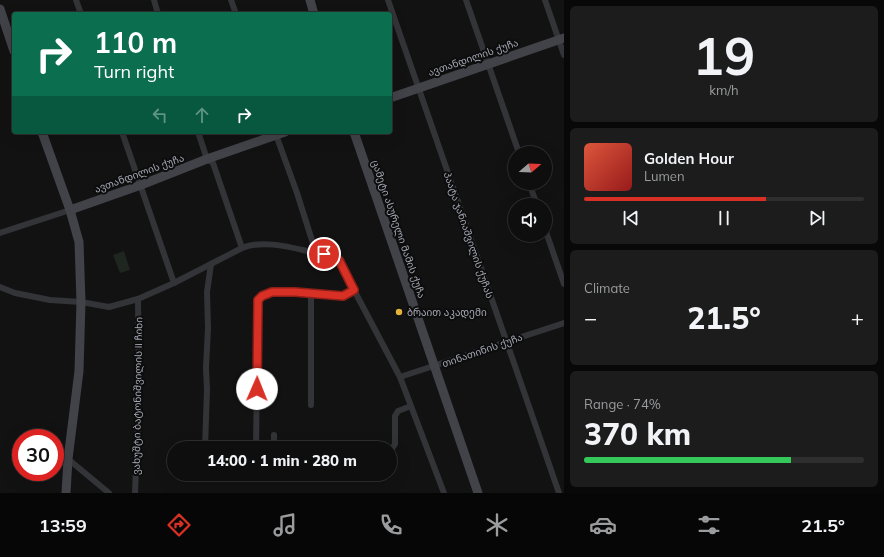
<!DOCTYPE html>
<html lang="en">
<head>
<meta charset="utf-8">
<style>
	body { margin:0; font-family:Mulish,"Noto Sans Georgian",sans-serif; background:#1c1c1c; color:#f1f3f6; height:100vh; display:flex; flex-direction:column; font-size:15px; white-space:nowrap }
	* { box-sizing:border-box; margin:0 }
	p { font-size:13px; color:#9b9c9e }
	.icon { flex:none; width:22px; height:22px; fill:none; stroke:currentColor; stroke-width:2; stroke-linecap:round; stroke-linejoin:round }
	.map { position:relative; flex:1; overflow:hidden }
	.sheet { display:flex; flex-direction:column; gap:6px; padding:6px; background:#080808; width:320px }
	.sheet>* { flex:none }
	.hud { position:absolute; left:12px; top:12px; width:380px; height:122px; border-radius:4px; box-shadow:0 4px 16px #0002,0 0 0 1px #2e2e2e; background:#0b6e4f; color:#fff; overflow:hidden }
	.needle { width:26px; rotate:71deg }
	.fabs { position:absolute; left:508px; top:146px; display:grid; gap:8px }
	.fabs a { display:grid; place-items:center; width:44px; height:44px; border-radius:50%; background:#0e0e0e; box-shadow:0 4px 16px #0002,0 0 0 1px #2e2e2e; font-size:20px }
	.speed { position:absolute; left:12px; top:429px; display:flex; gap:8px; font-size:20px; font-weight:700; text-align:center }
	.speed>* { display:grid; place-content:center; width:52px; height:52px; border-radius:50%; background:#0e0e0e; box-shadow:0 4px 16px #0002,0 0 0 1px #2e2e2e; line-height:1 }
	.speed .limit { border:6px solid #d22; background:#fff; color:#111 }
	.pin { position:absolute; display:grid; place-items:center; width:34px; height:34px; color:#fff; margin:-17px; border:2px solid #fff; border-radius:50%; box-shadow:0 1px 4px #0007 }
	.me { position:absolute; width:44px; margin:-22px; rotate:1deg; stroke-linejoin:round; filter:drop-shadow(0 0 3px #0008) }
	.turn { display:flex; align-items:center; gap:14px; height:84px; padding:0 16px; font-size:18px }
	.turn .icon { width:52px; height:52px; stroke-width:2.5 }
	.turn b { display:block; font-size:28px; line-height:34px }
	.lanes { display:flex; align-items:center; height:38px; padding:0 16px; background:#0003; justify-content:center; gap:20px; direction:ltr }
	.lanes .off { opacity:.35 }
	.big { font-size:30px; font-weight:800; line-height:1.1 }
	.sheet .tile { flex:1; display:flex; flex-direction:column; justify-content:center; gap:6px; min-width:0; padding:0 14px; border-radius:6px; background:#1c1c1c }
	.sheet .dial { align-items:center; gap:0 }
	.dial b { font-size:52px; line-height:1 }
	.song { display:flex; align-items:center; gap:12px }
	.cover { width:48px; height:48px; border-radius:6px; background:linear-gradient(135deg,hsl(10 70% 55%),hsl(0 70% 35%)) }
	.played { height:4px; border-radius:2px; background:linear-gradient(90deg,#d93025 65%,#2e2e2e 65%) }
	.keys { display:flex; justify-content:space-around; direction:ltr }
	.heat { display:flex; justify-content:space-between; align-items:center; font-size:22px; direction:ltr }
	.charge { height:6px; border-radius:3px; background:linear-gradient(90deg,#34c759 74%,#2e2e2e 0) }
	.trip { position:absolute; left:167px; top:441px; width:230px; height:40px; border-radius:20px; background:#0e0e0e; box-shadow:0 4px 16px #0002,0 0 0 1px #2e2e2e; font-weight:800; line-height:40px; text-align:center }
	.dock { display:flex; height:64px; justify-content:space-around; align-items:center; background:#060606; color:#9b9c9e }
	.dock .icon { width:28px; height:28px }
	.dock .current { color:#d93025 }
	.dock b { font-size:18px; color:#f1f3f6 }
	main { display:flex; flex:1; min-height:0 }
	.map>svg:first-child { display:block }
	.green { fill:#1f2620 }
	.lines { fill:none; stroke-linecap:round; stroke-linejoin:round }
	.street { stroke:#333438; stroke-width:6 }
	.secondary { stroke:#414348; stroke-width:9 }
	.route-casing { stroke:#8d1f18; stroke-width:10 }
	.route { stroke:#d93025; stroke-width:7 }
	.poi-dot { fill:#e2b23b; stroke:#0d0d0e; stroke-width:1.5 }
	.labels { text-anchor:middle; stroke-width:4; stroke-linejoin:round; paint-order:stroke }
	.street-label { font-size:10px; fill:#a5a8b3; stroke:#0d0d0e }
	.poi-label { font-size:10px; fill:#a5a8b3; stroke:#0d0d0e; text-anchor:start }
</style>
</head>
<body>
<main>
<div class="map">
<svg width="564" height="493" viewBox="0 0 564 493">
	<rect width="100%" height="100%" fill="#121213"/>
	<polygon class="green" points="124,251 130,270 120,273 113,255"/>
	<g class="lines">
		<g class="street">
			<polyline points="76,0 81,14"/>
			<polyline points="154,0 158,14"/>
			<polyline points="231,0 236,14"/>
			<polyline points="388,0 559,493"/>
			<polyline points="466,0 519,153"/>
			<polyline points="545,0 564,55"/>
			<polyline points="122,132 174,283"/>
			<polyline points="198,132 207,159 213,163 242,248"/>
			<polyline points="275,132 297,193 316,253 332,255 339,260 354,290 400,377 444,493"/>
			<polyline points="529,183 537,205"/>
			<polyline points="545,229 564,284"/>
			<polyline points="0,233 70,210"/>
			<path d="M0,287L15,293L50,300L81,302L109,307L138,299L174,283L242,248C264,239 293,248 316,253"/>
			<polyline points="400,377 564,323"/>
			<polyline points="311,405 311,293"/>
			<polyline points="205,448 207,389 206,368 208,328 207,292 211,264"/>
			<polyline points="256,448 258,301 262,296 272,292 295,292 343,296 354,290"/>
			<polyline points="274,448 274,435"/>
			<polyline points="390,452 395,444 395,416 398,411 411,406"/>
			<polyline points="68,459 109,493"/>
			<polyline points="135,493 139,398 138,299"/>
		</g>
		<g class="secondary">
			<polyline points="310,0 314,14"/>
			<polyline points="0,9 14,51"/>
			<polyline points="390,98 564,38"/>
			<polyline points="42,132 70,210 79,242 81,302 79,371 68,459 66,493"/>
			<polyline points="354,132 478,493"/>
			<polyline points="70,210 141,185 207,159 285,132"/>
		</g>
	</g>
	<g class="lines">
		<defs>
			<polyline id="route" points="257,389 258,300 262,296 272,292 295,292 343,296 354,290 339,260 332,255 324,254"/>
		</defs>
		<use href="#route" class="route-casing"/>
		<use href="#route" class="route"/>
	</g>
	<circle class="poi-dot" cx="399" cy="312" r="4"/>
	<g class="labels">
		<g class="street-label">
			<text transform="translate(473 57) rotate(-19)" y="4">ავთანდილის ქუჩა</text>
			<text transform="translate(139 173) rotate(-20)" y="4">ავთანდილის ქუჩა</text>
			<text transform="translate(399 229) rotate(71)" y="4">ცამეტი ასურელი მამის ქუჩა</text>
			<text transform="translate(469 235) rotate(71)" y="4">პაატა ჯანიაშვილის ქუჩას</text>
			<text transform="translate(482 350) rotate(-19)" y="4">თინათინის ქუჩა</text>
			<text transform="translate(137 396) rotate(-89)" y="4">ვახუშტი ბატონიშვილის II ჩიხი</text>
		</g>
		<g class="poi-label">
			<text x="407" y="316">ბრაით აკადემი</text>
		</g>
	</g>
</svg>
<div class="fabs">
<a><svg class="needle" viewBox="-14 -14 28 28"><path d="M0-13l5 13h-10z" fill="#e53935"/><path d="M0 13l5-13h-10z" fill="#9b9c9e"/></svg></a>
<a><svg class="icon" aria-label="sound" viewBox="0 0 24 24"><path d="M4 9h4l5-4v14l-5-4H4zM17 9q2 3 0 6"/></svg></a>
</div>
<div class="speed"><div class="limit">30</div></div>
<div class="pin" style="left:324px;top:254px;background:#d93025"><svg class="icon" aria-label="arrive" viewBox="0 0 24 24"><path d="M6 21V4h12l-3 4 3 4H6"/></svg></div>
<svg class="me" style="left:257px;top:389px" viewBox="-20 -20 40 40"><circle r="19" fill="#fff"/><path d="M0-13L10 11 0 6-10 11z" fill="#d93025"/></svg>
<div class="trip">14:00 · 1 min · 280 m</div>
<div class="hud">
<div class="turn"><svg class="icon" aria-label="right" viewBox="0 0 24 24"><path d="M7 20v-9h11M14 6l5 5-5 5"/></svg><div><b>110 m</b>Turn right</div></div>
<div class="lanes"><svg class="icon off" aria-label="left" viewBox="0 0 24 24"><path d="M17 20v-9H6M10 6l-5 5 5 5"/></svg><svg class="icon off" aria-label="ahead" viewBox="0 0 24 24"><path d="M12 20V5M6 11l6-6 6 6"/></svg><svg class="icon" aria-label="right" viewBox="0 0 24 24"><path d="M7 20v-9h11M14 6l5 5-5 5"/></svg></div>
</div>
</div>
<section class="sheet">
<div class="tile dial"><b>19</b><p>km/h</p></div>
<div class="tile">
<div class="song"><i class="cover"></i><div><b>Golden Hour</b><p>Lumen</p></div></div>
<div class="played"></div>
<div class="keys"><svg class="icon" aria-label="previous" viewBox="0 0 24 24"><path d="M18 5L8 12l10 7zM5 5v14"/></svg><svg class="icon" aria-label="pause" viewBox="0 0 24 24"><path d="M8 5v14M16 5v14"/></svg><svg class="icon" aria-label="next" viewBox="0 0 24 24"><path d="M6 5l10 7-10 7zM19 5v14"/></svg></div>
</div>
<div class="tile"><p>Climate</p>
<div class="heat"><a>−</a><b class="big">21.5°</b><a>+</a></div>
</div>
<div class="tile"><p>Range · 74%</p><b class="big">370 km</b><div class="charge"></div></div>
</section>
</main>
<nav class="dock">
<b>13:59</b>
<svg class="icon current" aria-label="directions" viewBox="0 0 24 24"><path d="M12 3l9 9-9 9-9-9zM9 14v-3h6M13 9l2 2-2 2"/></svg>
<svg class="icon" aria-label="music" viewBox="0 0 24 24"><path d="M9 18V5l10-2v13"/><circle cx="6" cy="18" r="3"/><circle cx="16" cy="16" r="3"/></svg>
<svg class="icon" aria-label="phone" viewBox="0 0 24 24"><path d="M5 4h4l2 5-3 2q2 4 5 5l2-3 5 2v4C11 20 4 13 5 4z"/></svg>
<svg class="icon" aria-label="climate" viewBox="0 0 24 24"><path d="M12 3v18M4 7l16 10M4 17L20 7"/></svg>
<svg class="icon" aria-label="car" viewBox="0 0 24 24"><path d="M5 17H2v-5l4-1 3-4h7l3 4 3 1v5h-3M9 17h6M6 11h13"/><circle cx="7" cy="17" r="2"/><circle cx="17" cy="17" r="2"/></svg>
<svg class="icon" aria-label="filters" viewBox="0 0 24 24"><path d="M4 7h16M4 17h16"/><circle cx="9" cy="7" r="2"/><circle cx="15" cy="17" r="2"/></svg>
<b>21.5°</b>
</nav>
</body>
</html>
